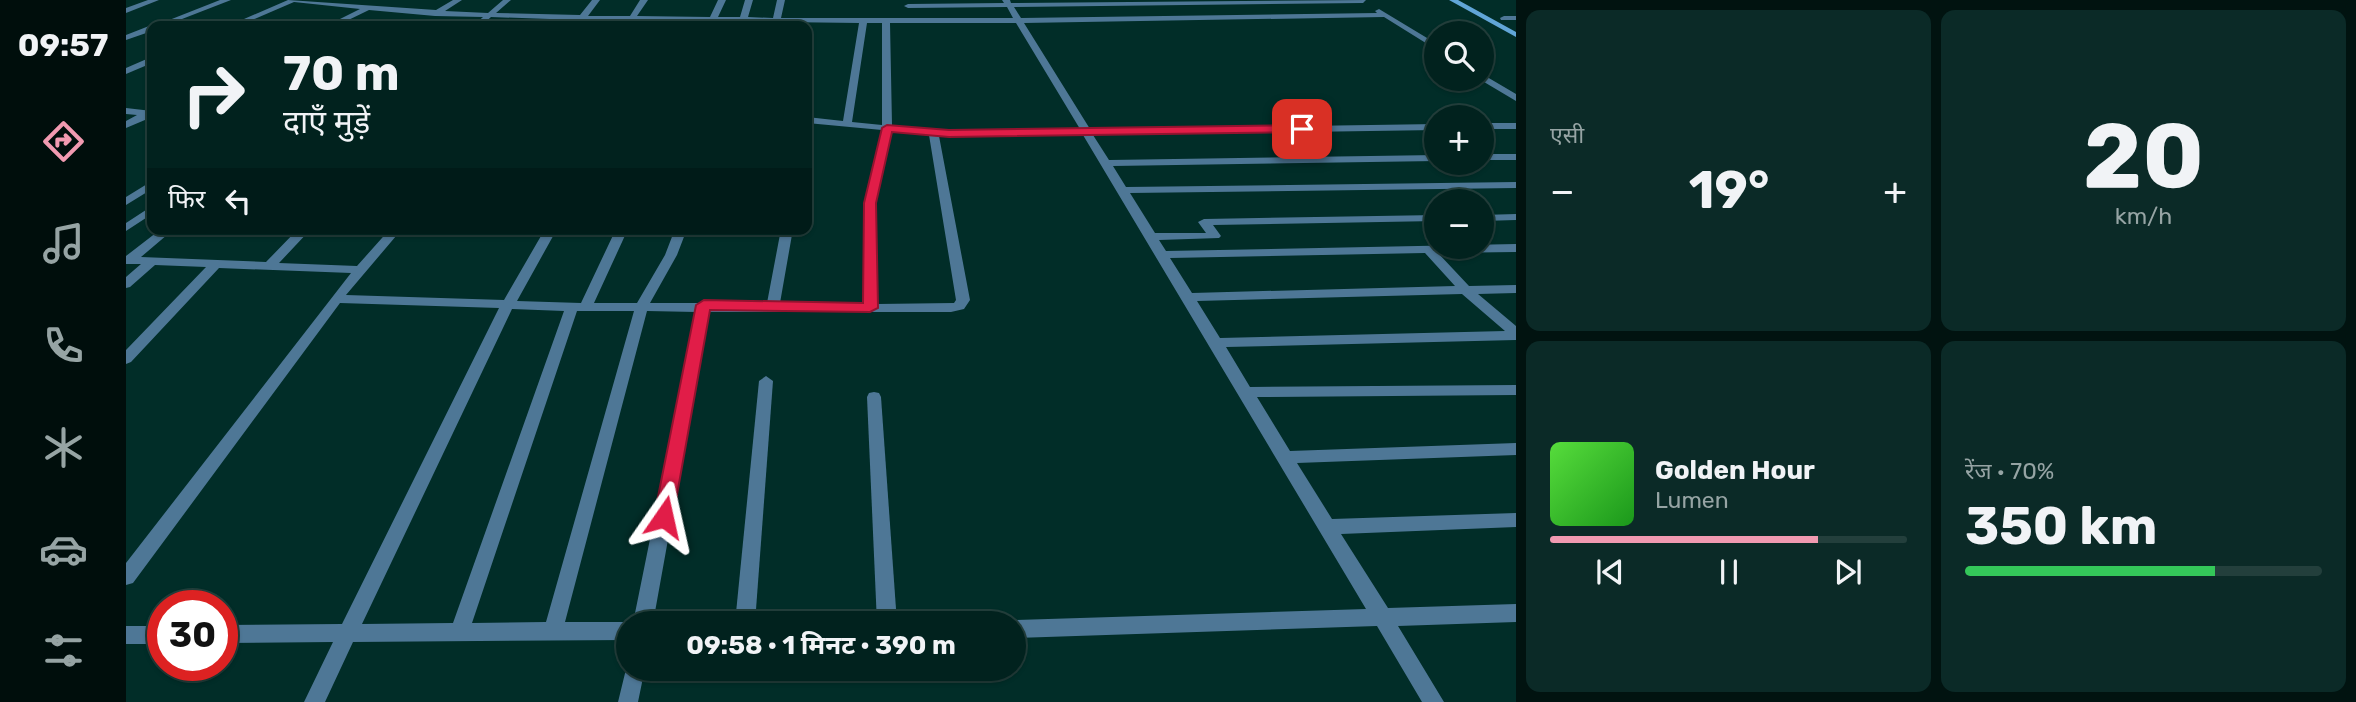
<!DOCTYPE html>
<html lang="hi">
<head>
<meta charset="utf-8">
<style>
	body { margin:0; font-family:Rubik,"Noto Sans Devanagari",sans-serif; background:#0b2a27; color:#f1f3f6; height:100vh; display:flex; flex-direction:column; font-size:26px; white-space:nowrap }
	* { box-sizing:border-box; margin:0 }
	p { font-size:23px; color:#96a4a4 }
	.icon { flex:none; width:38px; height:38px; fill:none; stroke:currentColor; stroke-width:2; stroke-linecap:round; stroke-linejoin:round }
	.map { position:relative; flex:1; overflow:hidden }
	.drawer { display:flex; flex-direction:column; gap:10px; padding:10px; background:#011310; width:840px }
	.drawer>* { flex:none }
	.top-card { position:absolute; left:21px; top:21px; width:665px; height:214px; border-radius:14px; box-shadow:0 2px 5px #0004,0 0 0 2px #233f3c; background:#01221e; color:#f1f3f6; overflow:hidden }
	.fabs { position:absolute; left:1298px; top:21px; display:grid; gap:14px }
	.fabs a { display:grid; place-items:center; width:70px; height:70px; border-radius:50%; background:#01221e; box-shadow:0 2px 5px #0004,0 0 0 2px #233f3c; font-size:35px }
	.speed { position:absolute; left:21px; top:590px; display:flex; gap:14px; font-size:35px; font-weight:700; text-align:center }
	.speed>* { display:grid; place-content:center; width:91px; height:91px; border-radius:50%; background:#01221e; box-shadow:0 2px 5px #0004,0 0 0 2px #233f3c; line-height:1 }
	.speed .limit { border:10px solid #d22; background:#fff; color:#111 }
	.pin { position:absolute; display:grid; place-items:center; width:60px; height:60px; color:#fff; margin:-30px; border-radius:14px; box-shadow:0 4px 10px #0006 }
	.me { position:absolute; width:77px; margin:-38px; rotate:11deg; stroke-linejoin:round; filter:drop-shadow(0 0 5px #0008) }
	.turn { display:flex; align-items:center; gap:24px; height:147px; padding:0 21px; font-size:32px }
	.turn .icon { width:91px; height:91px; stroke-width:2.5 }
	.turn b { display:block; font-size:49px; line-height:60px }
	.then { display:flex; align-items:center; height:66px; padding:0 21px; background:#0003; gap:14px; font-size:26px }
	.big { font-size:52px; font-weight:700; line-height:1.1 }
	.drawer .card { flex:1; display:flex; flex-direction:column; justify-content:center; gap:10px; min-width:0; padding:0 24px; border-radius:14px; background:#0b2a27 }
	.drawer .dial { align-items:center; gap:0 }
	.dial b { font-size:91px; line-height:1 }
	.song { display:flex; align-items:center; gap:21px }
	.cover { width:84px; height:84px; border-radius:10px; background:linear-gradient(135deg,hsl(110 70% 55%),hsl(120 70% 35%)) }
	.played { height:7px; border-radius:4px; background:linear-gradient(90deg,#f19ab1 75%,#233f3c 75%) }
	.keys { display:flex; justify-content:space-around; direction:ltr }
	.heat { display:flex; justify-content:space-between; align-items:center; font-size:38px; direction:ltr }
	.charge { height:10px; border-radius:5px; background:linear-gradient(90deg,#34c759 70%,#233f3c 0) }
	.drawer .tiles { flex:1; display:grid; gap:10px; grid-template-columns:repeat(2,1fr) }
	.trip { position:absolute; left:490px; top:611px; width:410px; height:70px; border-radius:35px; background:#01221e; box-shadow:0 2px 5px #0004,0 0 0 2px #233f3c; font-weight:700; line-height:70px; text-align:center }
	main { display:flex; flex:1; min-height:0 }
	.tab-bar { display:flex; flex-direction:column; width:126px; justify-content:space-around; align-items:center; background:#000e0c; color:#96a4a4 }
	.tab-bar .icon { width:49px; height:49px }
	.tab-bar .selected { color:#f19ab1 }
	.tab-bar b { font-size:32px; color:#f1f3f6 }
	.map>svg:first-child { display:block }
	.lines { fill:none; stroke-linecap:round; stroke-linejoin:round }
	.street { fill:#4e7796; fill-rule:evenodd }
	.secondary { fill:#61a5d7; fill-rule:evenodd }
	.route { fill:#e11d48; stroke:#92132f; stroke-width:2 }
</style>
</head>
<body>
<main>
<nav class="tab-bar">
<b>09:57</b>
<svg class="icon selected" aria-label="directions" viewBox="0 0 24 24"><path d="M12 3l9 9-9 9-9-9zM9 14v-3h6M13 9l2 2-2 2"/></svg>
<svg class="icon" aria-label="music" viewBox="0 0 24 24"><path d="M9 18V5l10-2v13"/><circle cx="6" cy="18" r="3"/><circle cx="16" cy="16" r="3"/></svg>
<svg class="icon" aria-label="phone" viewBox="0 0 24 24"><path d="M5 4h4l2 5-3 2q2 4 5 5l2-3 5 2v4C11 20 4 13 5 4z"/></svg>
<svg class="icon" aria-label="climate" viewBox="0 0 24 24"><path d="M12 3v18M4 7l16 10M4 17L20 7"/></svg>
<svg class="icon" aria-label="car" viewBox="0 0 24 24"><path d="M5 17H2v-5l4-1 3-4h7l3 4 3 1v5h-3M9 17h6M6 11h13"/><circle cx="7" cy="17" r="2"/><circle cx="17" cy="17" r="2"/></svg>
<svg class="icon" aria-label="filters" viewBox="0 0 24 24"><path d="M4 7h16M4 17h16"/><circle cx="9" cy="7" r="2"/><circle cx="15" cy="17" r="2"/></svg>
</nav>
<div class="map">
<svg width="1390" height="702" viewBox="0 0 1390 702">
	<rect width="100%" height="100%" fill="#012d28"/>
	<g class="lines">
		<g class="street">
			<polygon points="22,0 33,0 0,13 0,8"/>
			<polygon points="94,0 105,0 38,26 28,26"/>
			<path d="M162,0L310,10L327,0H336L319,11L362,13L377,0H385L370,13L454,15L466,0H474L462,16H504L514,0H522L511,16L584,17L592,0H600L592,17H614L619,0H627L622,17L647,18L651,0H659L655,18H887L881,7L782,8L778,6L782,4L878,3L876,0H884L885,3L1240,0L1237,3L888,7L895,18L1251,13L1249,11L1253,9L1311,44V50L1258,17L898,23L964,129L1311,124V130L967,135L983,160L1311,155V161L987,166L1000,187L1390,182V188L1004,193L1029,233H1080L1072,222L1078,219L1311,215V221L1087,225L1095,236L1093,238L1033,240L1040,251L1390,244V252L1312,253L1343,286L1390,285V293L1352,294L1390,326V340L1100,347L1124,387L1390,385V395L1131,397L1164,451L1390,443V455L1171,463L1206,519L1390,513V527L1215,534L1262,608L1390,604V622L1272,626L1318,702H1296L1251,626L887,638V623H880L887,620L1240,609L957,135L813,136L844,300L838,309L825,312H583L527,623H507L570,312L521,311L439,622H502L505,623H502V640L227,642L199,702H178L207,642L96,643V625L216,624L373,308L214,303L7,583L0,585V563L225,273L93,268L5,362L0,364V350L80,267L29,265L4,287L0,288V277L15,264H0V256L35,229H48L15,257L140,262L172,229H185L153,263L231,266L264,229H276L220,295L378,300L419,229H431L391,301L455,303L490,229H502L468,303H511L539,255L549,229H561L551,255L524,303H573L578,301L583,303H641L655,229H667L654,303L738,304V203L756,130L681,123V117L717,121L733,23L654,22L653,26H645L646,22H590L588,26H580L582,22L508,21L505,26H499L501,21L458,20L453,24L449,22L451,20L365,17L355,26H347L357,17L309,16L243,10L210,26H200L234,9L168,2L112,26H102ZM741,23H756V125L726,122ZM764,23H890L954,129L823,131L766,125ZM765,131L803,135L830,300L828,303L751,304L750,203ZM1299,253L1329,286L1066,293L1044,258ZM1336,294L1379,331L1094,338L1071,301ZM386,309L438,311L327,623L236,624ZM451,311H508L420,622L346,623Z"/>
			<polygon points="1378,16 1390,16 1390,20 1375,20 1374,18"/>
			<polygon points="23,26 28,26 26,26 26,31 0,40 0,35"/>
			<polygon points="23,58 26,58 26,63 0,74 0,68"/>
			<polygon points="1356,74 1390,94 1390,101 1353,79 1356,79"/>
			<polygon points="0,108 26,111 26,117 0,128 0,121 11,115 0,114"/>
			<rect x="1356" y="123" width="34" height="6"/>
			<rect x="1356" y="154" width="34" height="6"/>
			<polygon points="26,181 26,189 0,205 0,197"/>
			<polygon points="26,206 26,214 0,231 0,223"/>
			<polygon points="1390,214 1390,220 1356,221 1356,215"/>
			<polygon points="640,376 647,381 629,623 609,623 633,381"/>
			<polygon points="748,392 753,393 755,397 771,623 751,623 741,397 743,393"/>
			<rect x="0" y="626" width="37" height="18"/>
			<polygon points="502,661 502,668 519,668 512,702 492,702"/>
		</g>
		<polygon class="secondary" points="1323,0 1332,0 1390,32 1390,37"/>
	</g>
	<polygon class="route" points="761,125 823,130 1176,125 1182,129 1176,132 823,137 766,132 750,203 752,308 744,312 584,310 547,517 545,523 531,523 528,517 570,305 578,300 737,303 738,203 756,128"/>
</svg>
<div class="fabs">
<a><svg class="icon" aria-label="search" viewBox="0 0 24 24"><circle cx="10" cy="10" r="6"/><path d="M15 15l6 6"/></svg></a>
<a>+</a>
<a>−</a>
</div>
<div class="speed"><div class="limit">30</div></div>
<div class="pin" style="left:1176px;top:129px;background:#d93025"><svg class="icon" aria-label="arrive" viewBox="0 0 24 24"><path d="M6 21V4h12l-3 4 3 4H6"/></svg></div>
<svg class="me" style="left:538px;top:517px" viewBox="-20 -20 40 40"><path d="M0-17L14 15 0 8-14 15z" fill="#e11d48" stroke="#fff" stroke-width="4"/></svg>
<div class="trip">09:58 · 1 मिनट · 390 m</div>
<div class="top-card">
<div class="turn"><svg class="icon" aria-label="right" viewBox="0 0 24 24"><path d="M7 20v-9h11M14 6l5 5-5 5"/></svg><div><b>70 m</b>दाएँ मुड़ें</div></div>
<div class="then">फिर<svg class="icon" aria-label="left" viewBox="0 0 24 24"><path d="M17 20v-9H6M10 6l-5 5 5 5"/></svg></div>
</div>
</div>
<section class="drawer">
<div class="tiles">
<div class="card"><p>एसी</p>
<div class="heat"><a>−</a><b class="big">19°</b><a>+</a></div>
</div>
<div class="card dial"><b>20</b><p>km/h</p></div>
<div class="card">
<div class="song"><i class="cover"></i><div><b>Golden Hour</b><p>Lumen</p></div></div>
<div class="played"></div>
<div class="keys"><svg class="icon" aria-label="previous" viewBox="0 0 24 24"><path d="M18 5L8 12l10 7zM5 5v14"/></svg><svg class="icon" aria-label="pause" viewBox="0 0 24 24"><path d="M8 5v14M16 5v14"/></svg><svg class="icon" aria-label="next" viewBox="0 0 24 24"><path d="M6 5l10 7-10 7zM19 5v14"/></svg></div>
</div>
<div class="card"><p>रेंज · 70%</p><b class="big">350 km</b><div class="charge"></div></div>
</div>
</section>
</main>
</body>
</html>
